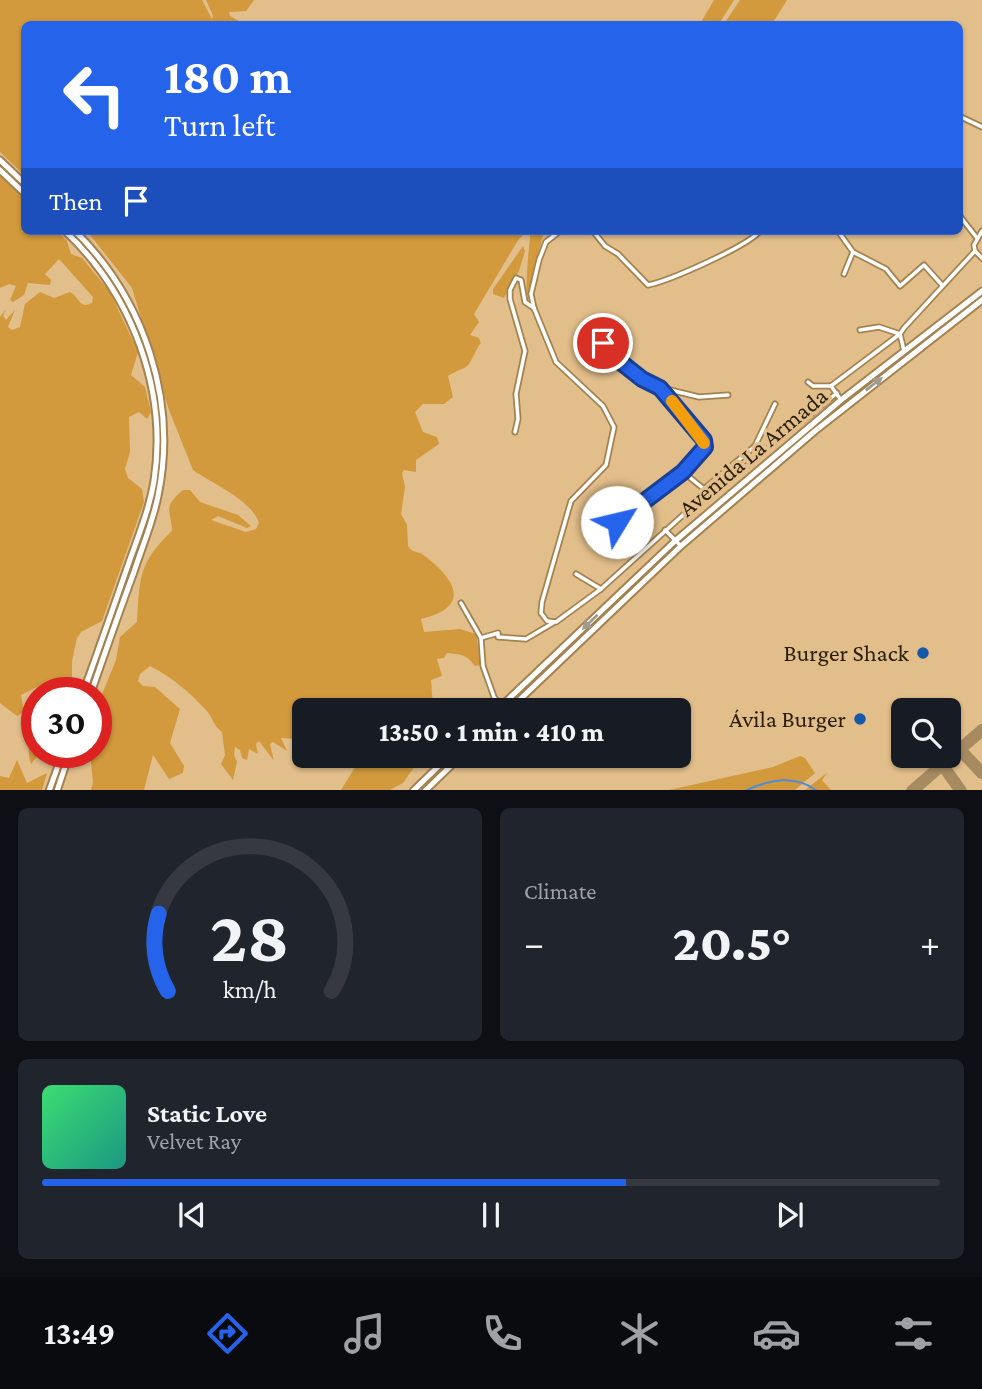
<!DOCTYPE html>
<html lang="en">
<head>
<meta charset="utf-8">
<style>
	body { margin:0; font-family:"Crimson Pro",serif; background:#20242c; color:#f1f3f6; height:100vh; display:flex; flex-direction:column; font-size:26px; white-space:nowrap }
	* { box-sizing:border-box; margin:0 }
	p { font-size:23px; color:#9ea1a6 }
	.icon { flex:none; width:38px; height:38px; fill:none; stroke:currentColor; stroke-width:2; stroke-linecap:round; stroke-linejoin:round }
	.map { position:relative; height:790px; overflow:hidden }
	.panel { display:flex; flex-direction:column; gap:18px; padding:18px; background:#0d0f14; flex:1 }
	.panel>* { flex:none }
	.guide { position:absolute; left:21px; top:21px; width:942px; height:214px; border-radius:10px; box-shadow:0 2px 5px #0004; background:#2563eb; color:#fff; overflow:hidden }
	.controls { position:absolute; left:891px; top:698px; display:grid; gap:14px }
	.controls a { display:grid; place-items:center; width:70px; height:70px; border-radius:10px; background:#171b24; box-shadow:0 2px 5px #0004; font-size:35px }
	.speed { position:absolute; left:21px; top:677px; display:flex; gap:14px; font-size:35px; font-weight:700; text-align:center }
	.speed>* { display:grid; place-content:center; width:91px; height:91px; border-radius:50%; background:#171b24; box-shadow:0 2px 5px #0004; line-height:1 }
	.speed .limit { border:10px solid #d22; background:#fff; color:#111 }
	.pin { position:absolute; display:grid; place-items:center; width:60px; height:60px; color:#fff; margin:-30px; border:4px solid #fff; border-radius:50%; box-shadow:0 2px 7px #0007 }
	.me { position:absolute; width:77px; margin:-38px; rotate:54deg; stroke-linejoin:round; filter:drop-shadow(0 0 5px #0008) }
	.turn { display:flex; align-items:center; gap:24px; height:147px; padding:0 28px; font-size:32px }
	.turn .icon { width:91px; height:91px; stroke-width:2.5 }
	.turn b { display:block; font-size:49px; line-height:60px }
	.then { display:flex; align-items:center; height:66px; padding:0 28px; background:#0003; gap:14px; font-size:26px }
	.big { font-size:52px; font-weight:800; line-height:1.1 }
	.panel .tile { flex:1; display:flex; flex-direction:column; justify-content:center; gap:10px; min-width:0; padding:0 24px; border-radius:10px; background:#20242c }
	.panel .dial { align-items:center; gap:0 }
	.dial svg { height:182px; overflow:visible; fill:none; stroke:#363941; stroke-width:7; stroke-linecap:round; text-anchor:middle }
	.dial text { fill:#f1f3f6; stroke:none }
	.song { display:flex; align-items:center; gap:21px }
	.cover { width:84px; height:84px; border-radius:10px; background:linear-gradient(135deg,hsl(140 70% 55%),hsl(170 70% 35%)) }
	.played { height:7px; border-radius:4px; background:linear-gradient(90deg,#2563eb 65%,#363941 65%) }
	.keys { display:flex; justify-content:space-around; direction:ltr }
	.heat { display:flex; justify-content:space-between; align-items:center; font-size:38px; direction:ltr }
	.panel .tiles { flex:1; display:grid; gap:18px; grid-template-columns:1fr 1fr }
	.tile:last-child { grid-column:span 2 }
	.trip { position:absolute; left:292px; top:698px; width:399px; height:70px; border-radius:10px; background:#171b24; box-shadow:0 2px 5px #0004; font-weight:800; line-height:70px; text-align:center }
	.tabs { display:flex; height:112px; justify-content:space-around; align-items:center; background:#090b0e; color:#9ea1a6 }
	.tabs .icon { width:49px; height:49px }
	.tabs .active { color:#2563eb }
	.tabs b { font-size:32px; color:#f1f3f6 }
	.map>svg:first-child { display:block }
	.green { fill:#d29a3c }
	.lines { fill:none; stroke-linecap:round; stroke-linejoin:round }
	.stream { stroke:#4e8bdd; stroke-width:2 }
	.taxiway { stroke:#a78a60; stroke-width:12 }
	.minor-casing { stroke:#a38250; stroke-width:7 }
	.secondary-casing { stroke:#a38250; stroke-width:9 }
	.trunk-casing { stroke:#a38250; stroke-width:9 }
	.minor { stroke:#fff; stroke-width:3.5 }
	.secondary { stroke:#fff; stroke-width:5 }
	.trunk { stroke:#fff; stroke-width:5 }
	.oneway { fill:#a09a90 }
	.route-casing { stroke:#184099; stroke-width:18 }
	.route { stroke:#2563eb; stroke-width:12 }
	.slow { stroke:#f59e0b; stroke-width:12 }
	.poi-dot { fill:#1758a9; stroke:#e2be8a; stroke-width:2.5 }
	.labels { text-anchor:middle; stroke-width:7; stroke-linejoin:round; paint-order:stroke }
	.street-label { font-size:24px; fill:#2b1e09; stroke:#e2be8a }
	.poi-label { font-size:24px; fill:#2b1e09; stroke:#e2be8a; text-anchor:end }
</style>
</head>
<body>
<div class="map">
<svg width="982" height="791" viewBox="0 0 982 791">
	<rect width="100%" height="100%" fill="#e2be8a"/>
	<g class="green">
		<polygon points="0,0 202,0 212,19 213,16 206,0 254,0 246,11 229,12 230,16 244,24 232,22 225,24 24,24 24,175 0,152"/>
		<polygon points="714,0 734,0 719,24 700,24"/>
		<polygon points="740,0 787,0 772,24 724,24"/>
		<path d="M0,175L24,198V231H57L67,241L71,254L82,258L110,292L138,352L131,375L145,387L151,412L147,419L139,412L129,417L130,452L125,469L128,478L142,489L144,502L102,621L81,632L77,638L72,661V693H47L39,686L21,695L24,712L17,716L0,703V317L6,309L3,316L6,320L15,310L8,327L12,330L20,327L25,304L40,292L54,298L70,292C79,296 79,310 92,303L93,297L59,259L45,274L51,280L50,285L28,283L24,295L13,302L10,300L16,286L9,284L0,288Z"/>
		<path d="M87,231H526L517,242L474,314L479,322L470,335L479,338C482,348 481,340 477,349C464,375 469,363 448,376L453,397L444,404H423L415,412L423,432L437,437L439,444L416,460V472L404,470L402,473L405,487L401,514L407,525L408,546C413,553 416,551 422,554C455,578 473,607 421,619L424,632L460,629L476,634L481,665L475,666C465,653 462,655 447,653L444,658L437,659L442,676L431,680L433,707L437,710H304V730H296L294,739L281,738L287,751L273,742L270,744L274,761L259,741L256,744L258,754L249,749L247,760L242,758L240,750L235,747L234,755L237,762L233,780L221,764L225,755L222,732C213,726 213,717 206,710C189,692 172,677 150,666L140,674L138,681L143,686L155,687L180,709L170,743L184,766L183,773L169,779L153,755L144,790H91L93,782L90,753L96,752V709L116,660L120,637L137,622C140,578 138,563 172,531C171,509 162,508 183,490H190L200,502L238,515L251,526L247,528L218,516L211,520L246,532L256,529L259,523C252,500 211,483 193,470L169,410L132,288Z"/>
		<path d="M531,231H544L527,297C525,292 529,240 531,231Z"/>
		<polygon points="523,246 525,251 519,271 504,298 493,294 493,289"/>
		<path d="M37,697V752L40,753L31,764C25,747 33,720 32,703Z"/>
		<polygon points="362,756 438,756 417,763 403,783 390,790 341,790"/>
		<polygon points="800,756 805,758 815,773 795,790 669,790 773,767"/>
		<polygon points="17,760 27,783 47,773 42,790 0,790 0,776 9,778"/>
		<polygon points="828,772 822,780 831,790 805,790"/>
	</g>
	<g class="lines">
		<path class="stream" d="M745,791C768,780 795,774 817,791"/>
		<g class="taxiway">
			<polyline points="964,754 982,773"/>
			<polyline points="936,756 961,791"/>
			<polyline points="912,791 982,730"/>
		</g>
		<defs>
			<g id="minor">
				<polyline points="959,116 982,127"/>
				<polyline points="959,215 977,238"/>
				<polyline points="560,231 546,242 539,260 531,294 534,308 556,362 603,406 614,427 606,465 571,501 542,602 541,613 547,621 556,622 601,589 703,497 712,494 837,393"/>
				<path d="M593,231L605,246L618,254L648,285C669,281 748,246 760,231"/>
				<polyline points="838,231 853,252 886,269 900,286 924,265 942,285"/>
				<polyline points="975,251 982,258"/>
				<polyline points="844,274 853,252"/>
				<polyline points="603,343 613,356 642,379 660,388 704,440 705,447 683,472 620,521 614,521"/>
				<polyline points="904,351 900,334 904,328 975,251 974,245 982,231"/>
				<polyline points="808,382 813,386 831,386 841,400"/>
				<polyline points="831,386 900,334 879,327 860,330"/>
				<polyline points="662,388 699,397 728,395"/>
				<polyline points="515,432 518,419 516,394 525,351 510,299 510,290 516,278 521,280 525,302 534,308"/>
				<polyline points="683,472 704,489 703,497"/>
				<polyline points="704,489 755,446 775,404"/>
				<polyline points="665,530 681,546"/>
				<polyline points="576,574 601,589"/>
				<polyline points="461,603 481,638 483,666 494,697 501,707"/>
				<polyline points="481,638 498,633 498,637 526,639 553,623"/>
			</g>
			<g id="secondary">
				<polyline points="497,710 675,541 841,400 982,291"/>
				<polyline points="509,710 681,546 815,431 982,300"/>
				<polyline points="413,791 449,756"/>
				<polyline points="425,791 461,756"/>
			</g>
			<g id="trunk">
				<polyline points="0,160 24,183"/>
				<polyline points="0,170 24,193"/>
				<path d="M65,231C132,294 168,390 154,481C149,511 137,539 127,568C113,609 98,651 83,693"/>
				<path d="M75,231C144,299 178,400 158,496C153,522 142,547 134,572C119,612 105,653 91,693"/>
				<polyline points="49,791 63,752"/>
				<polyline points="57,791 70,752"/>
			</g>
		</defs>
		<use href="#minor" class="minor-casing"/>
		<use href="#secondary" class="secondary-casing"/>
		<use href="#trunk" class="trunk-casing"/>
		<use href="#minor" class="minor"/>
		<use href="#secondary" class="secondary"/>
		<use href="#trunk" class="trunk"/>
	</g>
	<defs><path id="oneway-solid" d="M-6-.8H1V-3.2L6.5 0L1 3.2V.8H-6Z" transform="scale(1.75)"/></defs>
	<g class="oneway">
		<use href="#oneway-solid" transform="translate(874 384) rotate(-38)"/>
		<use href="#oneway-solid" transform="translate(590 622) rotate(136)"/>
	</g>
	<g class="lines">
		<defs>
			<polyline id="route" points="603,343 613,356 642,379 660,388 704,440 705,447 683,472 617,522"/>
		</defs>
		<use href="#route" class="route-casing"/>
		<use href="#route" class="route"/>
		<polyline class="slow" points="672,401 704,443"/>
	</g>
	<g class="poi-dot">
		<circle cx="923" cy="653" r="7"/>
		<circle cx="860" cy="719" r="7"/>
	</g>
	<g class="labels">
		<g class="street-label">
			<text transform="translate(753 452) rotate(-40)" y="8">Avenida La Armada</text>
		</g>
		<g class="poi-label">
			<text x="909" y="661">Burger Shack</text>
			<text x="846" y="727">Ávila Burger</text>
		</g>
	</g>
</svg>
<div class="controls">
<a><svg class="icon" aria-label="search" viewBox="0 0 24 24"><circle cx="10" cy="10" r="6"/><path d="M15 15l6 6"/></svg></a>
</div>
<div class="speed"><div class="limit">30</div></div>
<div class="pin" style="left:603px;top:343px;background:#d93025"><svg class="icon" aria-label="arrive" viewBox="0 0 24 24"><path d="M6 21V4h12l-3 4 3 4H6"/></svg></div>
<svg class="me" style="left:617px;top:522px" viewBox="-20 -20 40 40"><circle r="19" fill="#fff"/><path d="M0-13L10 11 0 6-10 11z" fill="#2563eb"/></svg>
<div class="trip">13:50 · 1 min · 410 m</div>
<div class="guide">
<div class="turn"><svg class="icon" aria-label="left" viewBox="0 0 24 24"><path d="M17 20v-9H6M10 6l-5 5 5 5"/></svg><div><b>180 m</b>Turn left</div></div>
<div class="then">Then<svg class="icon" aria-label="arrive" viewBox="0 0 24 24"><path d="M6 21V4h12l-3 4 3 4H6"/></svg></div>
</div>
</div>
<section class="panel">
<div class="tiles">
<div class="tile dial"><svg viewBox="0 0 100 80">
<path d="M14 69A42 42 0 1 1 86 69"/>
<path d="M14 69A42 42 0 0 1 10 35" stroke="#2563eb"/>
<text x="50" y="56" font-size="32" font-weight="700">28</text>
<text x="50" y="72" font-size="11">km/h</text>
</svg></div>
<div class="tile"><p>Climate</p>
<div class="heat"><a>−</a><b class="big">20.5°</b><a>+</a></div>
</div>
<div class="tile">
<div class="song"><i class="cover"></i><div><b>Static Love</b><p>Velvet Ray</p></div></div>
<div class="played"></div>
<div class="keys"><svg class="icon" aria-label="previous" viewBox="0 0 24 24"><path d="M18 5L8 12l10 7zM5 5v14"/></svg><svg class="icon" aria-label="pause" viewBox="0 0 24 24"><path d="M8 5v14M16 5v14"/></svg><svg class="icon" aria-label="next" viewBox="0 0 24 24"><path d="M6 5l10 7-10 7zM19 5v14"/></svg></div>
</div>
</div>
</section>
<nav class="tabs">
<b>13:49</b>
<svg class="icon active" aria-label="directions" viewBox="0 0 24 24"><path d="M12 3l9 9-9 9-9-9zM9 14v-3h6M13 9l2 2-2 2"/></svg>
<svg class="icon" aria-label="music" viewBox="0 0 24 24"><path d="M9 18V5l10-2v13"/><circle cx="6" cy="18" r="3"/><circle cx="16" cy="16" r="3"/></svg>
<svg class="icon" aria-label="phone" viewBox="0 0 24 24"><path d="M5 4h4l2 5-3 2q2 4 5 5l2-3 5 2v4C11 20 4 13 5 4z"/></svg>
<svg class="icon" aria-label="climate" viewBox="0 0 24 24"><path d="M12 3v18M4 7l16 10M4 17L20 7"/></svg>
<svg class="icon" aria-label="car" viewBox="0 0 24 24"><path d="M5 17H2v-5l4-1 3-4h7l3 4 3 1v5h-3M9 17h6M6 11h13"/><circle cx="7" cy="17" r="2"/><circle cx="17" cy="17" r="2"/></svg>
<svg class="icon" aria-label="filters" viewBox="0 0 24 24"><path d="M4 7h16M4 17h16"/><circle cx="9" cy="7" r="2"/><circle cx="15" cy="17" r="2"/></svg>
</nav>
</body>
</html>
